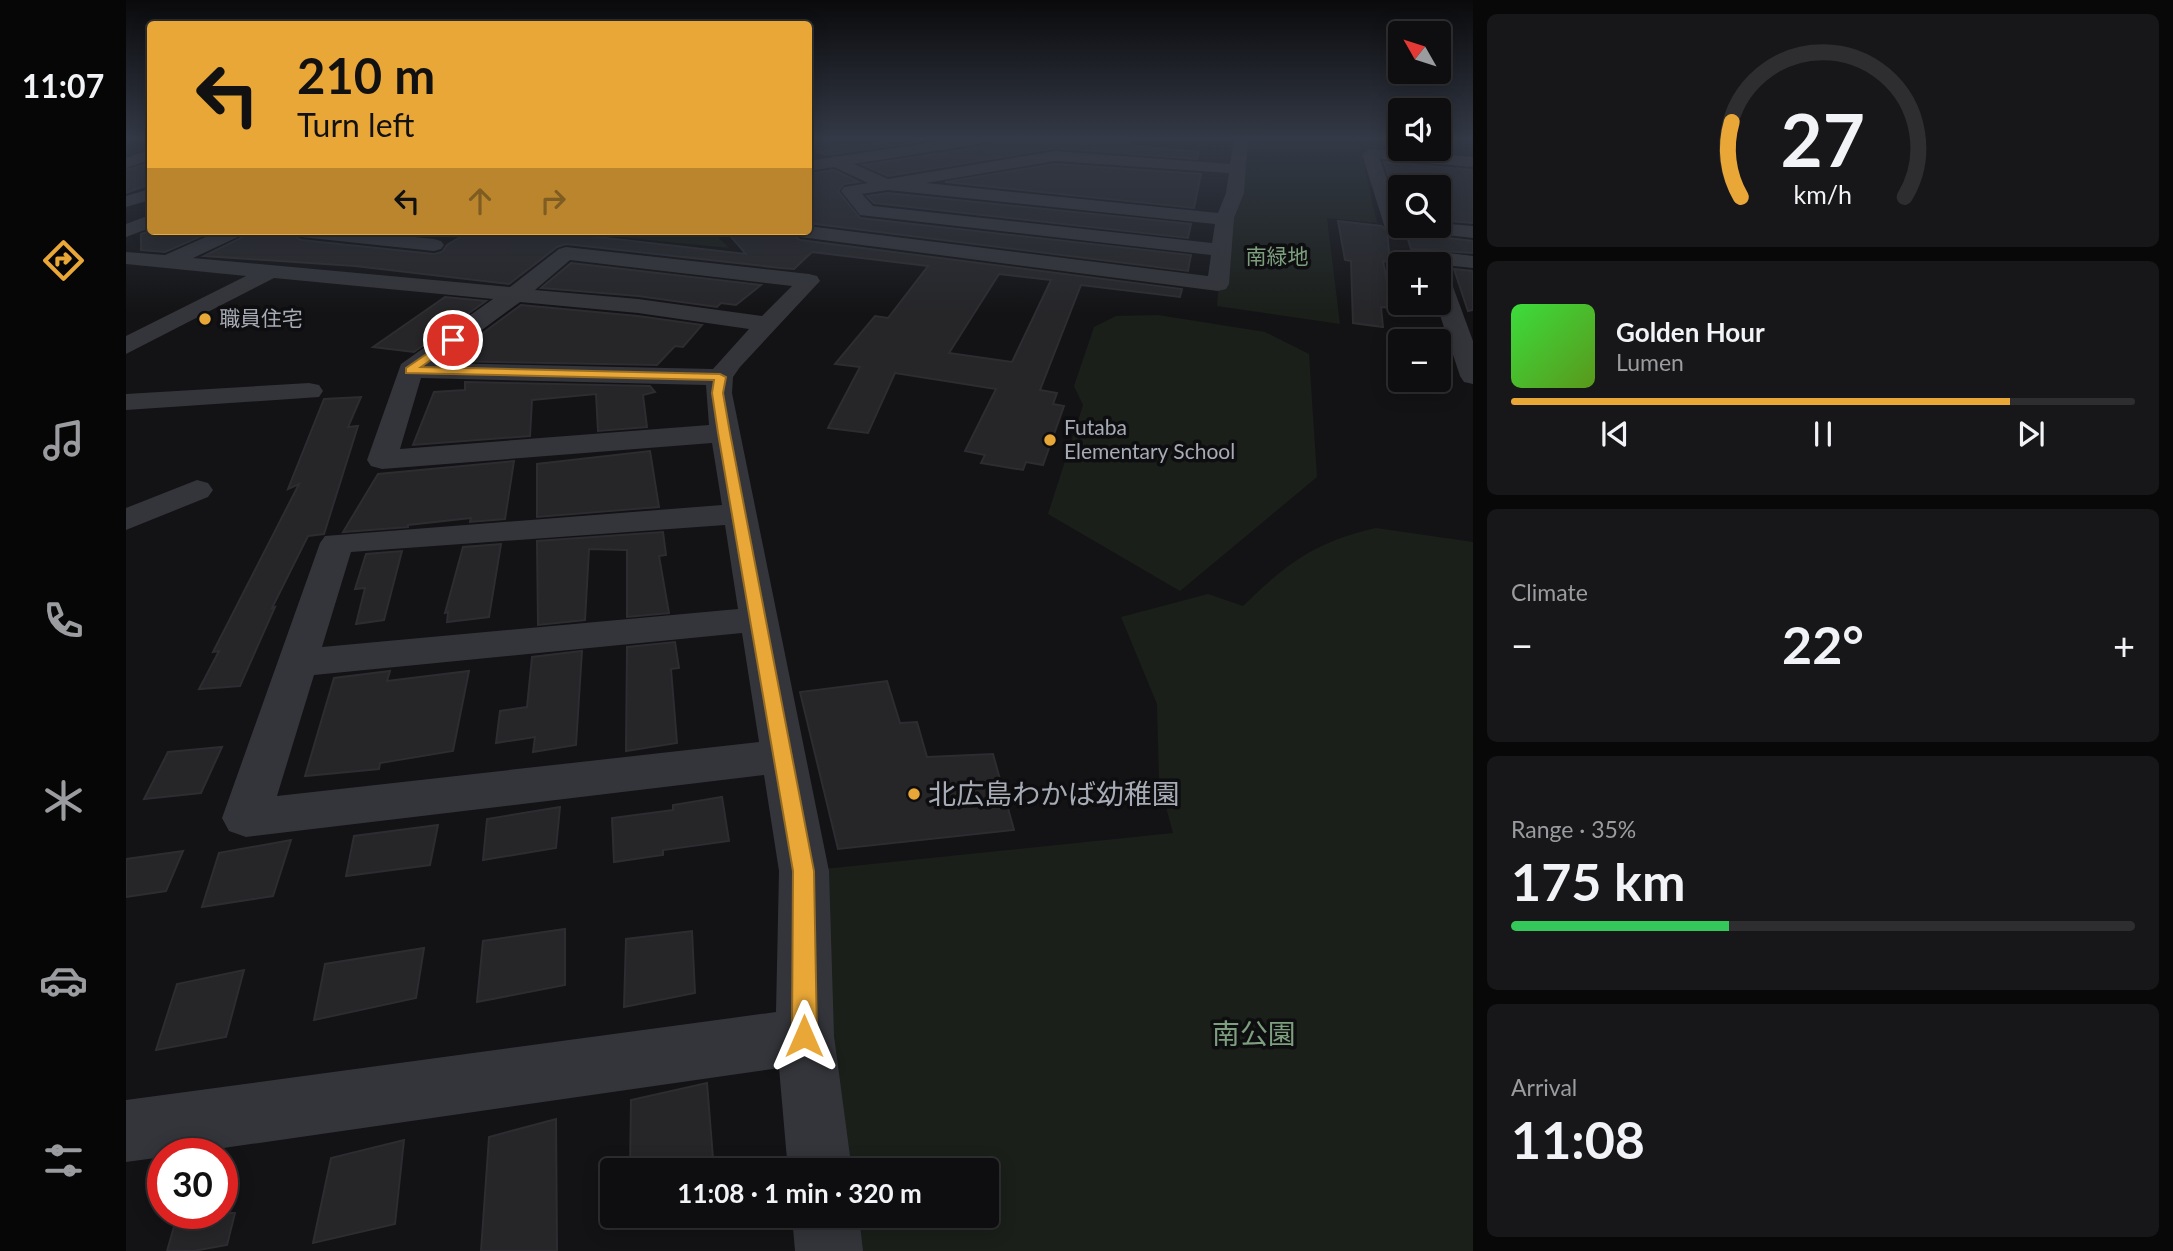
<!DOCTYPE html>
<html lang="en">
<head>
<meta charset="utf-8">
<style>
	body { margin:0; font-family:Lato,"Noto Sans JP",sans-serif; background:#171719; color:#f1f3f6; height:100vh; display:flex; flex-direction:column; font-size:26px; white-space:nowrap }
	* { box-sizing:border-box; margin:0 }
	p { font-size:23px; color:#9b9c9f }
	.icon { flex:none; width:38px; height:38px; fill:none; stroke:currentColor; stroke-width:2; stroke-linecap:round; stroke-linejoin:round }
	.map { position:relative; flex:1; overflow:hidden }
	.side { display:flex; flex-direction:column; gap:14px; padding:14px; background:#080809; width:700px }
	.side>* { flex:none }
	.banner { position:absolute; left:21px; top:21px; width:665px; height:214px; border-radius:7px; box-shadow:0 4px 18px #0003,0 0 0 2px #2e2e30; background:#e9a737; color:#111; overflow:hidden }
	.needle { width:46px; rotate:309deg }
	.buttons { position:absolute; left:1262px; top:21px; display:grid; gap:14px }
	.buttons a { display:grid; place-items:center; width:63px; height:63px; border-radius:7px; background:#0e0e10; box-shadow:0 4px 18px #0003,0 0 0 2px #2e2e30; font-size:35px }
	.speed { position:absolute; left:21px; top:1138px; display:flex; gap:14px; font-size:35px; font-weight:700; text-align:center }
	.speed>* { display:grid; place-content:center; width:91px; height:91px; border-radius:50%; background:#0e0e10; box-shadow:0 4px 18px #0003,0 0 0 2px #2e2e30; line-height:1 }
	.speed .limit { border:10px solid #d22; background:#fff; color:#111 }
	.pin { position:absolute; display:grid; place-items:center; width:60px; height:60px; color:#fff; margin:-30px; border:4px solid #fff; border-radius:50%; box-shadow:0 2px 7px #0007 }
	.me { position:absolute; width:77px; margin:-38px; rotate:0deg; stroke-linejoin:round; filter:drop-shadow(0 0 5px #0008) }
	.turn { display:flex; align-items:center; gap:24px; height:147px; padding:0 35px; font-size:32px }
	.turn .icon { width:91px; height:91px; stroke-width:2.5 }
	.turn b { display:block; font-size:49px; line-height:60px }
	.lanes { display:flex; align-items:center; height:66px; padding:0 35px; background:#0003; justify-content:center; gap:35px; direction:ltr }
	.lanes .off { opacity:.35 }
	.big { font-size:52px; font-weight:700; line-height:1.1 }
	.side .tile { flex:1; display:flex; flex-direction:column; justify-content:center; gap:10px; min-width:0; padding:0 24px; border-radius:10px; background:#171719 }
	.side .dial { align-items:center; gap:0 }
	.dial svg { height:182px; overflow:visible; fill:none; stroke:#2e2e30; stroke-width:7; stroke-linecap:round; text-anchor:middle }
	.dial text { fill:#f1f3f6; stroke:none }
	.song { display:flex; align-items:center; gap:21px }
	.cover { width:84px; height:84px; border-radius:10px; background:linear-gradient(135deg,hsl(120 70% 55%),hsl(90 70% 35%)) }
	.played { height:7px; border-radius:4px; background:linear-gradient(90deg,#e9a737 80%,#2e2e30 80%) }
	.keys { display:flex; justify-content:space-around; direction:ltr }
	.heat { display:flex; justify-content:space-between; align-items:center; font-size:38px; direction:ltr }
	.charge { height:10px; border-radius:5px; background:linear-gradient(90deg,#34c759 35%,#2e2e30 0) }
	.trip { position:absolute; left:474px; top:1158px; width:399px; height:70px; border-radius:7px; background:#0e0e10; box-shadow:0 4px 18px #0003,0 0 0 2px #2e2e30; font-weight:700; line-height:70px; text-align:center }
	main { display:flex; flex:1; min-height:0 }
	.tabs { display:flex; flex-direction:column; width:126px; justify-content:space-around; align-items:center; background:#060606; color:#9b9c9f }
	.tabs .icon { width:49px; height:49px }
	.tabs .on { color:#e9a737 }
	.tabs b { font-size:32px; color:#f1f3f6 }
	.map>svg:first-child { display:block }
	.green { fill:#1a1f1a }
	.building { fill:#262629; stroke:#2d2d31; stroke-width:2; fill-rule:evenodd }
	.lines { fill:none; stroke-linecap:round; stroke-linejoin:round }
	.minor { fill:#34353a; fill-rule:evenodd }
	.route { fill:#e9a737; stroke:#976d24; stroke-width:2 }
	.poi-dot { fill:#e9a737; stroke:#0e0e10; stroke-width:2.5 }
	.labels { text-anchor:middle; stroke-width:7; stroke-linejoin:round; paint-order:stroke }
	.far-park-label { font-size:21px; fill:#7d9f7e; stroke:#0e0e10 }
	.far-poi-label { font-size:21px; fill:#a6abb5; stroke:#0e0e10; text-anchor:start }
	.near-poi-label { font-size:28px; fill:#a6abb5; stroke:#0e0e10; text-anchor:start }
	.near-park-label { font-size:28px; fill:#7d9f7e; stroke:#0e0e10 }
</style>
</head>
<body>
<main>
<nav class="tabs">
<b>11:07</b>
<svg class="icon on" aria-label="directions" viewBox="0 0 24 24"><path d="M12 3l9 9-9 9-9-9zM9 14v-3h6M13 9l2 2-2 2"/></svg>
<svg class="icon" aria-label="music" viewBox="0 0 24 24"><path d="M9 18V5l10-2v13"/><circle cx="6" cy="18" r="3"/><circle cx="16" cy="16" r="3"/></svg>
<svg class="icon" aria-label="phone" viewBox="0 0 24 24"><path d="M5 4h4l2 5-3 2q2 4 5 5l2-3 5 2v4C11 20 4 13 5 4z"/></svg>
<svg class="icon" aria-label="climate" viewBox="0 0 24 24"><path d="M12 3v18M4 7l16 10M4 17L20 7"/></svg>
<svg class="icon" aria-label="car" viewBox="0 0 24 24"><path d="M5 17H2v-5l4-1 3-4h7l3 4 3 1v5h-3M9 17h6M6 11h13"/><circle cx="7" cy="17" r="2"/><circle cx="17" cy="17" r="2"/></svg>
<svg class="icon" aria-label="filters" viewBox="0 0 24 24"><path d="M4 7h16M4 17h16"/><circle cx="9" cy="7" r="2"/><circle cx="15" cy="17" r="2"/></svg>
</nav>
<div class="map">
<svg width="1347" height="1251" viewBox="0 0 1347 1251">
	<rect width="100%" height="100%" fill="#131315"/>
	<g class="green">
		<polygon points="682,139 771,139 692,151 683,149"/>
		<polygon points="1115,139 1232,139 1251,223 1201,218 1214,324 1091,306 1096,250"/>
		<polygon points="432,231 586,231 603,248"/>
		<polygon points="1032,315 1139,332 1183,354 1191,477 1054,591 922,514 957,405 948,386 968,327 990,316"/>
		<path d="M1250,528L1347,542V1251H703L699,1216H861V1171H694L678,871L1047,833L1033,781L1031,704L995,617L1082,594L1117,606C1161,563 1189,542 1250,528Z"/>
	</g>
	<g class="building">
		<polygon points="779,139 810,139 701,155 693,152"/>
		<polygon points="864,139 1006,139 1006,146 1073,152 1071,159 929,148 762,176 737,165 854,147"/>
		<polygon points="1258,162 1347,170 1347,223 1312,220 1312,187 1274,187 1274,210"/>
		<polygon points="24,163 24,184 0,193 0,170"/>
		<polygon points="929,164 1075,174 1068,208 819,182"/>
		<polygon points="708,170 733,182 718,184 712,191 734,218 1065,255 1063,265 1062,271 682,223 682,174"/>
		<polygon points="762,193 1065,224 1062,238 748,203 741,196"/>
		<polygon points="1212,221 1256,226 1261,231 1264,262 1257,261 1266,308 1255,307 1257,327 1227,323 1225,261 1219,260"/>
		<polygon points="24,231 87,231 39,252 15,250 15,234"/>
		<path d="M122,231L164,233L175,240L308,254L316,252L321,245L344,231H419L620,254L600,231H662L674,240L1056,289L1054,297L955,285L914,390L931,393L927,404L938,406L917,465L900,462L897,470L855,463L859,455L839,451L870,389L769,373L742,433L702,428L734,367L709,364L749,316L762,318L802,266L686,252L668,269L655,268L440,244L431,247L383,284L229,266L78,256L117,237ZM873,274L925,280L886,362L823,353Z"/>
		<polygon points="1280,233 1347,241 1347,253 1285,249"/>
		<polygon points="445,263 635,285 610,305 595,303 591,307 512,296 415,288"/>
		<polygon points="1328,269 1347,271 1347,310 1342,311"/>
		<polygon points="319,297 360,301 288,352 247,347"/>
		<polygon points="395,305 512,316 576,325 557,347 549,346 531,365 319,361"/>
		<polygon points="339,382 524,386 529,392 517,395 521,427 472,431 470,394 406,400 404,436 287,445 308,392 339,390"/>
		<polygon points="235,397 222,427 232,426 198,534 182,536 146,608 149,607 114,686 73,689 93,651 87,652 173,484 162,489 198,399"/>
		<polygon points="524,451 533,507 411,517 411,464"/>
		<polygon points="388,461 379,519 344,522 345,518 282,525 282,527 217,532 252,474"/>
		<polygon points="537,532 540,555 533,556 543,613 501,617 501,550 463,549 459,620 412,625 411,541"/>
		<polygon points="375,544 363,617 321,622 322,612 319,613 337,547"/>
		<polygon points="276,551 258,620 230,624 239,588 229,589 240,554"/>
		<polygon points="549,642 553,668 545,669 551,743 500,751 501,647"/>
		<polygon points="456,651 450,745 407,752 409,737 370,743 374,711 401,707 406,657"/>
		<polygon points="264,671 261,681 343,671 327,751 254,763 253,769 179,776 208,678"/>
		<polygon points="761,681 774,723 791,722 801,757 867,754 888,830 712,849 674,692"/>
		<polygon points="96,747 75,793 18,799 42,752"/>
		<polygon points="596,797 603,841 537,850 537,855 488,862 486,818 547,810 547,805"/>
		<polygon points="434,807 430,848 357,860 361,819"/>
		<polygon points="312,825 304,865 220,876 228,836"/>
		<polygon points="165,840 147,896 76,907 93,853"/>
		<polygon points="57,851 40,891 0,897 0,859"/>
		<polygon points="439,929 439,985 351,1002 357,941"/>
		<polygon points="566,931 569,993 498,1007 500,939"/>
		<polygon points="298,948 290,998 188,1020 199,964"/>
		<polygon points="118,970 100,1037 30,1050 51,984"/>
		<polygon points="581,1083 588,1171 504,1171 505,1100"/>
		<polygon points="430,1119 431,1251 355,1251 363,1137"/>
		<polygon points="278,1140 269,1224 187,1243 205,1158"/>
		<polygon points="52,1213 109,1213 101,1245 67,1251 41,1251"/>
	</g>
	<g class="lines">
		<g class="minor">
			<path d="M826,139H862L854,144L728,164L762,179L929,151L1104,164L1108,139H1122L1118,193L1108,218L1103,284L1100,289L1092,291L674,237L664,231H682V226L1082,276L1085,255L734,215L715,191L718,187L742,183L708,167L682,171V161ZM929,161L1103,173L1100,193L1092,213L800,183ZM762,190L1089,224L1086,243L747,206L736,194Z"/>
			<polygon points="1244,149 1347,157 1347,167 1254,159 1274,218 1274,226 1312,226 1312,223 1347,226 1347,238 1259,228 1236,154"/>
			<polygon points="24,150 24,160 0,168 0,158"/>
			<polygon points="24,189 24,200 0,207 0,196"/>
			<polygon points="24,215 24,228 0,237 0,224"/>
			<path d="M93,231H119L116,235L67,258L384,287L433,249L440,247L683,274L691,276L694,281L614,367L607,377L606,393L703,871L708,1036L726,1171H662L653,1068L63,1153H37V1157L0,1162V1100L650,1012L653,871L638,775L120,837L103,831L96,818L194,543L199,536L596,505L586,443L256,469L245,466L241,460L275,364L367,299L148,278L0,354V336L120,276L0,264V252L39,255ZM444,260L666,286L636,316L512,299L409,290ZM394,302L512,313L623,329L587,369L311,363ZM295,378L580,385L583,425L274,449ZM599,525L612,609L196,647L225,552ZM616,633L633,742L151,796L188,675Z"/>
			<polygon points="165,231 231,231 308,239 315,241 318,245 315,249 308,251 175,237"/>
			<polygon points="1306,251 1347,256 1347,268 1318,265 1312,269 1312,264 1298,264 1296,257 1299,253"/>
			<polygon points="1312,270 1320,271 1323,276 1347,341 1347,384 1338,382 1334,376 1310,303 1312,303"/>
			<polygon points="183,383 193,385 197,391 193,397 0,410 0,394"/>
			<polygon points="71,480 82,483 87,490 82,497 0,530 0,508"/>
			<polygon points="666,1216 733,1216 737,1251 669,1251"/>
		</g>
	</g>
	<linearGradient id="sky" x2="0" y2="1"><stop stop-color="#0a0a0c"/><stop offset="0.44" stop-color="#333946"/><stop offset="1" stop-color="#333946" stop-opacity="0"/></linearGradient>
	<rect width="1347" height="314" fill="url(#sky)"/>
	<polygon class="route" points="327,336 332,340 330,342 295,367 594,374 600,377 597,393 604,433 688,871 691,1036 687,1044 678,1047 670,1044 666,1036 667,871 592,433 586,393 588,380 280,373 280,368"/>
	<g class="poi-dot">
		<circle cx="79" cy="319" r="7"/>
		<circle cx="924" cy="440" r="7"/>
		<circle cx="788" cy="794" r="7"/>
	</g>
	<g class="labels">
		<g class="far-park-label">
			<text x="1151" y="264">南緑地</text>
		</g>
		<g class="far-poi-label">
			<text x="93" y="326">職員住宅</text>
			<text x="938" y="435">Futaba<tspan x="938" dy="24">Elementary School</tspan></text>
		</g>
		<g class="near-poi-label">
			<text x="802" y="804">北広島わかば幼稚園</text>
		</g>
		<g class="near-park-label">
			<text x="1128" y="1044">南公園</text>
		</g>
	</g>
</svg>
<div class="buttons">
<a><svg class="needle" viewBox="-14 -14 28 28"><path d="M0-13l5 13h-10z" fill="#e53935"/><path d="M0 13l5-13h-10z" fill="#9b9c9f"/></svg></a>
<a><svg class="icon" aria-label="sound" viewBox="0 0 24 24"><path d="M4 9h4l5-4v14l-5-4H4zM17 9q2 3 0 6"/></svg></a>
<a><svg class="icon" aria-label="search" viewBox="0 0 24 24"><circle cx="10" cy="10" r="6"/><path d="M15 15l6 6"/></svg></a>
<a>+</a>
<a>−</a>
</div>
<div class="speed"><div class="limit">30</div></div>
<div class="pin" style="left:327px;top:340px;background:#d93025"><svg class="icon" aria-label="arrive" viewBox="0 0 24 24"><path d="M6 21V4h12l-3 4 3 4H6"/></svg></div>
<svg class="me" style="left:678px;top:1036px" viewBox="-20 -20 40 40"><path d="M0-17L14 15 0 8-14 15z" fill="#e9a737" stroke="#fff" stroke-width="4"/></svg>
<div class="trip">11:08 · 1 min · 320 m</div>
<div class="banner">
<div class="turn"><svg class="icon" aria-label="left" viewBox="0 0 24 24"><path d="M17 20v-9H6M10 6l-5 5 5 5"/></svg><div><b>210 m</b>Turn left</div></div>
<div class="lanes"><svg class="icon" aria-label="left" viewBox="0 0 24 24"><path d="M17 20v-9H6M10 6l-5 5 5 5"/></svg><svg class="icon off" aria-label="ahead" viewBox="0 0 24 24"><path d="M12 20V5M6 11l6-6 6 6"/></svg><svg class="icon off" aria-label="right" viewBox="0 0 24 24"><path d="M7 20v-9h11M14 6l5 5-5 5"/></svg></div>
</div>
</div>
<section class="side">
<div class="tile dial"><svg viewBox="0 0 100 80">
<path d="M14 69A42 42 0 1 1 86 69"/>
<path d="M14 69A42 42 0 0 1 10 36" stroke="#e9a737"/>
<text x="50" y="56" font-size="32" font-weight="700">27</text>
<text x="50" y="72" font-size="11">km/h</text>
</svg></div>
<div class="tile">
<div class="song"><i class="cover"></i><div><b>Golden Hour</b><p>Lumen</p></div></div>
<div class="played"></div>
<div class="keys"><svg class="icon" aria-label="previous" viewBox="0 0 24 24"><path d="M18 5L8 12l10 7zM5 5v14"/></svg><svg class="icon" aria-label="pause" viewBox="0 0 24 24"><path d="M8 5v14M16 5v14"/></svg><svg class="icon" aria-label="next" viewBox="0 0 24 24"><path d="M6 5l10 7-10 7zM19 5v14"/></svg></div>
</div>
<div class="tile"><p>Climate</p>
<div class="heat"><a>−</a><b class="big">22°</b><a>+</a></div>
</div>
<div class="tile"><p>Range · 35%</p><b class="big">175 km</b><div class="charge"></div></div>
<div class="tile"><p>Arrival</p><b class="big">11:08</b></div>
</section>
</main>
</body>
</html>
